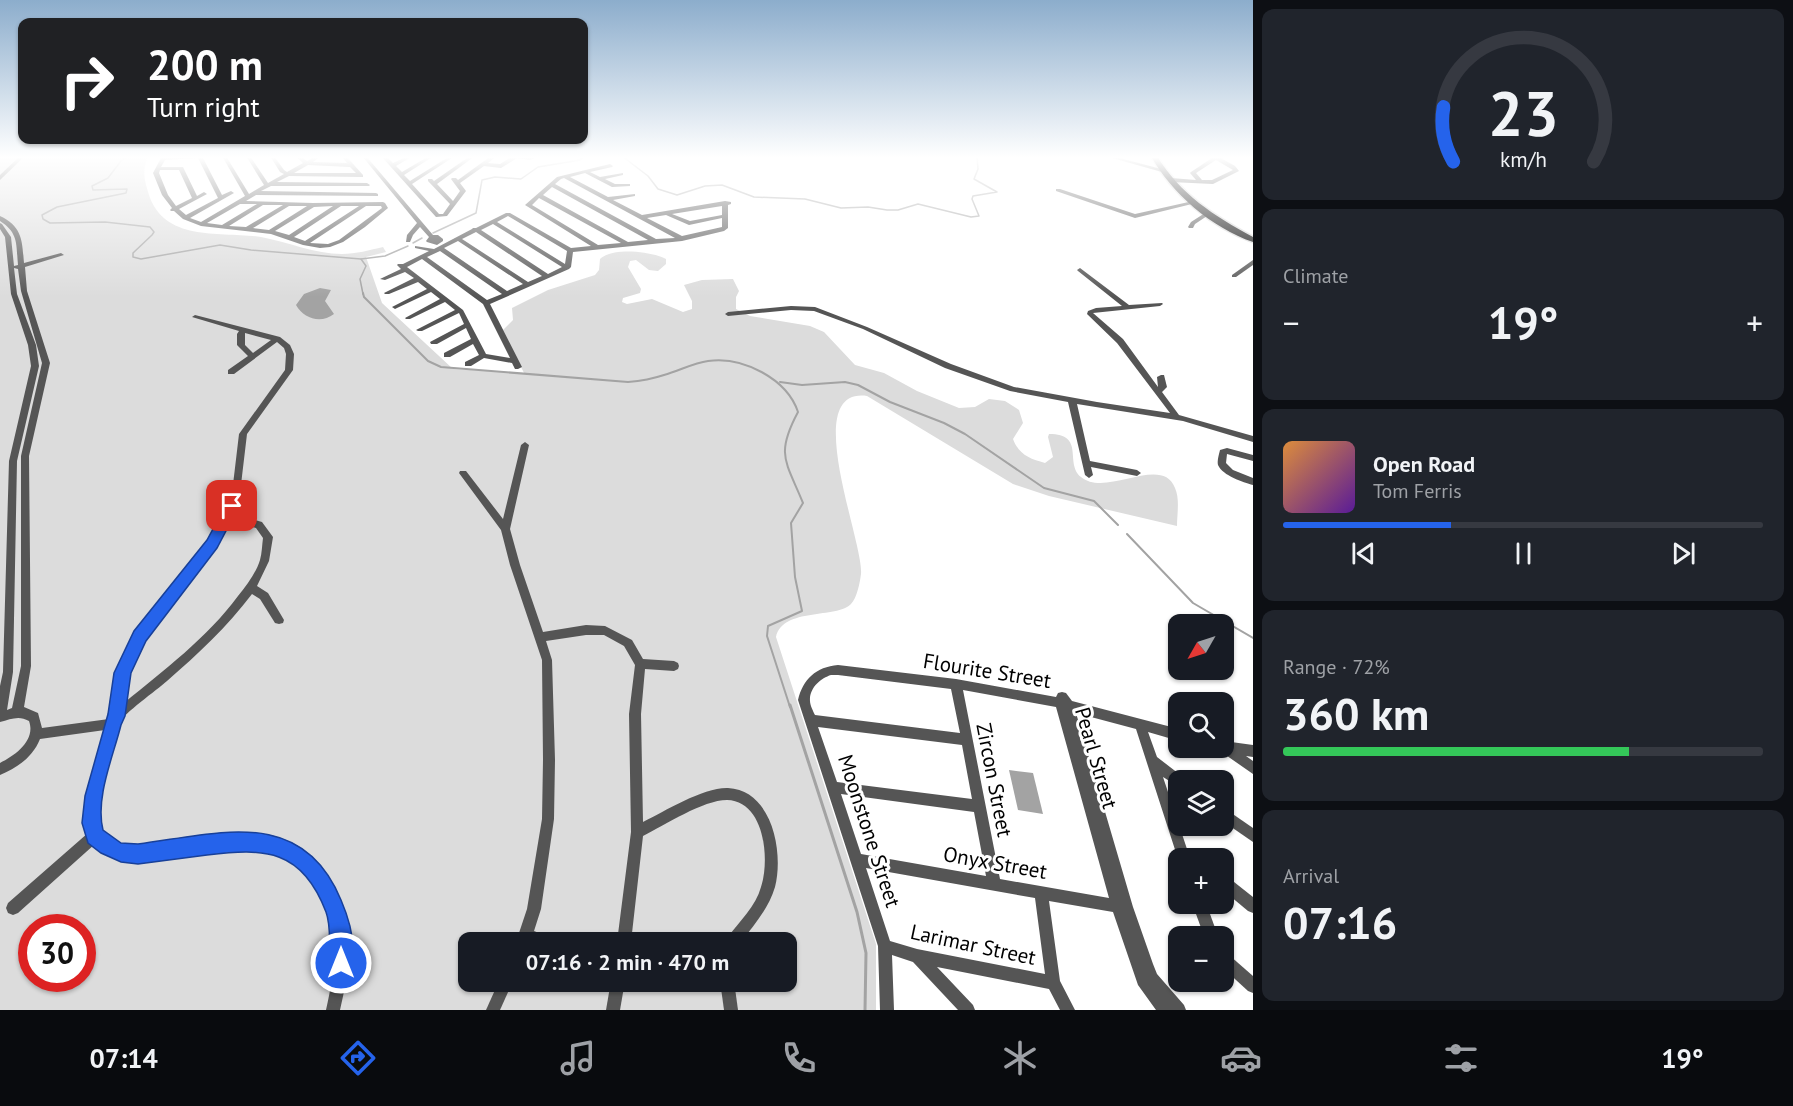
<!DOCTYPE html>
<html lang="en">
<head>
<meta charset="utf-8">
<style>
	body { margin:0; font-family:"PT Sans",sans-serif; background:#20242c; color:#f1f3f6; height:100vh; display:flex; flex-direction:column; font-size:22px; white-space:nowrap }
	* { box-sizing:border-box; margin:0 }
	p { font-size:20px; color:#9ea1a6 }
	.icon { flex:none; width:33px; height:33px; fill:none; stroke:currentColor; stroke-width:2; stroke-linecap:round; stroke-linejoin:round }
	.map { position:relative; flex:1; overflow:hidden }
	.details { display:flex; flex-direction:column; gap:9px; padding:9px; background:#0d0f14; width:540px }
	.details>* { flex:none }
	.hud { position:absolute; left:18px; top:18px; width:570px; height:126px; border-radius:12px; box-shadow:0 2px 4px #0004; background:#202124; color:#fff; overflow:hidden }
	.needle { width:39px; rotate:231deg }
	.buttons { position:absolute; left:1168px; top:614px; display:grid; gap:12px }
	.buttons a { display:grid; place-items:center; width:66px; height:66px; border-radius:12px; background:#171b24; box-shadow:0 2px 4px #0004; font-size:30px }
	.speed { position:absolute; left:18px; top:914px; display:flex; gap:12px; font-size:30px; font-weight:700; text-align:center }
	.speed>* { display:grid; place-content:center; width:78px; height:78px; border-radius:50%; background:#171b24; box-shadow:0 2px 4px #0004; line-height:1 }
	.speed .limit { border:9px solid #d22; background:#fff; color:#111 }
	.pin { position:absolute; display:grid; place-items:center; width:51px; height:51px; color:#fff; margin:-26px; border-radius:12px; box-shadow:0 3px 9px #0006 }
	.me { position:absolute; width:66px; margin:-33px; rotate:0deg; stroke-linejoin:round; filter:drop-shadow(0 0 4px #0008) }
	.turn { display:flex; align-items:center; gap:21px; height:126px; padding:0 30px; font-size:27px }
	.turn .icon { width:78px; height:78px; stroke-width:2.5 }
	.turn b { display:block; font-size:42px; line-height:51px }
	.big { font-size:45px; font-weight:700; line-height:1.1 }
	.details .card { flex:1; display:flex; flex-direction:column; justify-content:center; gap:9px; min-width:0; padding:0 21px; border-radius:12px; background:#20242c }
	.details .dial { align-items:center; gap:0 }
	.dial svg { height:156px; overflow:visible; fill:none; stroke:#363941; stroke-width:7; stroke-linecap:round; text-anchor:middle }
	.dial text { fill:#f1f3f6; stroke:none }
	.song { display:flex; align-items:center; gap:18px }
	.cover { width:72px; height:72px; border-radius:9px; background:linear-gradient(135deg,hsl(30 70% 55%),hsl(270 70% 35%)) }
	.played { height:6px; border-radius:3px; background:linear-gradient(90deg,#2563eb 35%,#363941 35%) }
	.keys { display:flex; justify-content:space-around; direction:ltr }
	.heat { display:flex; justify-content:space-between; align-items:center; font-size:33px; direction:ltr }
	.charge { height:9px; border-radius:4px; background:linear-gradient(90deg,#34c759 72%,#363941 0) }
	.trip { position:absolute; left:458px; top:932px; width:339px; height:60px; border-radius:12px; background:#171b24; box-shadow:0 2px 4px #0004; font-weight:700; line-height:60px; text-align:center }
	.tab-bar { display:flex; height:96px; justify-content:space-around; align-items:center; background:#090b0e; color:#9ea1a6 }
	.tab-bar .icon { width:42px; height:42px }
	.tab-bar .current { color:#2563eb }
	.tab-bar b { font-size:27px; color:#f1f3f6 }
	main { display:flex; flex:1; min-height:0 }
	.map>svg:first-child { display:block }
	.green { fill:#dcdcdc; fill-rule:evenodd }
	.water { fill:#a3a3a3 }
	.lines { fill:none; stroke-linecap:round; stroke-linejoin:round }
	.stream-far2 { stroke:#a3a3a3; stroke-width:1.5 }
	.stream-far1 { stroke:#a3a3a3; stroke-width:2 }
	.stream { stroke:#a3a3a3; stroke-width:3 }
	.major-casing { stroke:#dbdbdb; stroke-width:3 }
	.minor { fill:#555; fill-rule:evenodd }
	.major { fill:#000; fill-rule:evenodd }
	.route { fill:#2563eb; stroke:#184099; stroke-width:1.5 }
	.labels { text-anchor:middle; stroke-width:6; stroke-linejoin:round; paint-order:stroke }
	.near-street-label { font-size:21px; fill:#000; stroke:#fff }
</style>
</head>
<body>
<main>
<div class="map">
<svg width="1253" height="1010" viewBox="0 0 1253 1010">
	<rect width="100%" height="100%" fill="#fff"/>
	<path class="green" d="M0,156H148C142,171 144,179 149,195C165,243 222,231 261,237C288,242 315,254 342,254C356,254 370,250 383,247L386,252L366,257L382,303L453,369L524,373L503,330L513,320L512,308L548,290L595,275L599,270L600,259C612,247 651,251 666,259V264L658,271L649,270L636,260L630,261L628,267L641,289L640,293L623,298L622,302L627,304L652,299L683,312L692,309V301L684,285L702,280L733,279L739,291L736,297V309L750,316L810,326L824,332L855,365L884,373L917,391L959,408L975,407L989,399L1005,401L1019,410L1023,423L1013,439C1019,455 1030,459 1045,463L1053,457L1048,437L1049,434C1086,434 1064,463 1081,477C1106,498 1162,454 1175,488C1180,499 1177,514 1177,526L1049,496L1013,484L867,396C799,387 864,542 861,574C860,582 857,598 851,604C837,619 783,607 776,637L876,944V1010H0ZM32,927H82V978H32ZM468,942H786V981H468Z"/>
	<g class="water">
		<path d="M320,288L331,290L325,301L334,314C321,324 304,319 296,305L304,294Z"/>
		<polygon points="1009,770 1033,773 1043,814 1018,810"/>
	</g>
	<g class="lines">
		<g class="stream-far2">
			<polyline points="129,156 121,161 108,178 92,186 93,190 127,189 126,193 57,207 42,215 43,219 50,223 105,222 150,227 154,232 152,235 133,253 133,257 141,259 220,245 251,250 361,259 385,256 408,246"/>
			<polyline points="622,156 648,176 658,189 677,195 705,186 722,185 754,197 805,199 841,208 868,207 887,210 898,210 918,204 971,217 979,216 972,199 973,196 997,192 974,179 978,169 977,156"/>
			<polyline points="433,233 476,213 482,180 495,177 521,179 538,167 580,160 585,156"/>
			<polyline points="413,243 422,238"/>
			<polyline points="361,259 366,266 360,279 363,294"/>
		</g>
		<g class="stream-far1">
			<path d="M363,293L364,297L428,361L441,367L628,382C640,381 652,379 664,375C679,371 693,363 708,361C743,356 787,379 798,412C775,455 786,461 803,503L791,523L795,577L802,611L768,626L767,636L790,707"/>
			<polyline points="780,382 802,385 845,382 858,385 890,402 944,423 965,434 1044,488 1094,501 1118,525"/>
			<polyline points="1127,534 1193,603 1253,638"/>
		</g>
		<polyline class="stream" points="790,705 857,912 866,953 865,1010"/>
		<defs>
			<path id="major" d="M1151,156H1157C1180,194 1214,216 1253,237V242C1212,228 1171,193 1151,156Z"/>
		</defs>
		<use href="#major" class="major-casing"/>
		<g class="minor">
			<polygon points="20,156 25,156 0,180 0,175"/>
			<path d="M189,156H206L203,158L222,195L231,191L234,193L190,218L201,222L245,196L222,156H226L249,194L264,185L246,156H250L268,183L284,174L280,172L270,156H274L284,170L287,172L303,163L295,156H300L307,161L316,156H321L313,162L347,163L341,156H346L363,175V177L289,176L277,182L367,183L370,185L369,186H271L261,191L376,193L378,194V196L256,195L246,201L313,203L383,202L385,203L388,208L365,227L343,242L330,247L320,248L303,245L271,234L201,226L183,219L174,211H171L170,210L172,208L162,195L153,173L161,158ZM198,158L218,198L186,215L179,209L207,194L204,192L197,196L183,167H161L165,160ZM308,165L350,167L356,173H294ZM160,170H179L192,198L176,206L168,195L159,173ZM240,204H257L222,225L207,223ZM263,205H283L246,227L229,226ZM289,206H307L269,230L253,228ZM333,206L289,235L275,231L314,207ZM341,206H359L305,241L294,237ZM366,206H381L382,208L339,240L328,244L310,243Z"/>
			<polygon points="362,156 366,156 433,235 438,235 443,239 443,241 437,245 427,242 426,241 429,237 420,227 413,235 410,242 406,242 407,235 417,223"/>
			<polygon points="381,156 386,156 393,163 408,156 413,156 396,166 402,172 429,156 434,156 404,175 410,181 450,156 455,156 412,184 439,214 443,214 450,204 428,181 428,179 432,179 434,181 470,156 475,156 437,184 453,201 460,191 451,179 452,178 456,178 458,180 491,156 497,156 488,163 500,164 513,156 539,156 530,160 517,158 501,168 484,166 460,183 466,191 447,216 436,217"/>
			<polygon points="1105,156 1112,156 1165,170 1162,172"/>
			<path d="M1215,156H1220L1219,157L1235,166L1239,171L1213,184L1171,182L1168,180L1171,178L1196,180L1190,173L1191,172ZM1216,160L1233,170L1212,180H1202L1196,173Z"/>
			<path d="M610,164L613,166L612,167L590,172L600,177L623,173V175L605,179L615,184H630V186L612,187L585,173L570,177L608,197L635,194V196L613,200L642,215L725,201L731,202V204L728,205V228L724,231L682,241L573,252L571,267L569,269L490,304L522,367L518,369H515L512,363L484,358L471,366H465V362L479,355L473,344L450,357H444V353L471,339L466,328L437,344H431L430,342L464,324L459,313L422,331H418L416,330L455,310L445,302L410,319H406L405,318L440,299L431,292L397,308L395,309L392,307L427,289L418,282L389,294H385L384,293L414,278L405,272L385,280L380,279L401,269L397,265L398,264H403L429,251L415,248V246L434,249L472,229L473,228H476L506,213H510L571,248L591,246L525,205L557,177ZM564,178L675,238L656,239L555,184L561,179ZM552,187L648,240L628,242L543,195ZM539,198L621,243L598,245L532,205ZM722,206V215L690,221L672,214ZM666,215L689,225L722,218V227L682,236L647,218ZM508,216L567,251L565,264L497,222ZM493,224L562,267L548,274L481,230ZM476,232L542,276L528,282L462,239ZM458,241L523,284L507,291L444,248ZM440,251L502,294L487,300L427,257ZM422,259L483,304L510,358L486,354L463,310L407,267Z"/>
			<polygon points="1056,189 1060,189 1135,214 1193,201 1196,203 1135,218 1056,191"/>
			<polygon points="1205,213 1210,214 1195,224 1193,228 1189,228 1188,227 1191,222"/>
			<path d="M0,216C23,227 22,241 24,263L61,253L64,255L25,267L27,291L50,363L29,456L31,666L24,707L38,713L42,728L109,719L110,715L118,673L136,633L209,541L224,516L232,493L239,434L285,370L286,354L284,348L277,342L234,374H228V370L248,356L237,345V334L239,331L192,317L195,315L280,337L290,345L294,354L293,370L247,434L240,493L233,514L262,522L273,537L269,561L257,586L268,593L284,620L283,623L279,624L275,623L260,599L252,594C227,627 198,654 167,681C157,690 123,714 119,723C115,729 114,738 112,745C108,761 103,777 100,793C98,804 95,819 100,829C115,867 227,831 260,835C315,841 346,897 348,947C349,968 345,989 340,1010H326C336,967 341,919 313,882C301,865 282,850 261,847C246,846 230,849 215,851C189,855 163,860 137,859C121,858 106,856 95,844L18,913L13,915L8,913L6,908L8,903L88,833C79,800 96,763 105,730L40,739C33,757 17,768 0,775V763C16,755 36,740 29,721C19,715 11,719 0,722V686L3,672L9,461L31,366L28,345L11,294L5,237L0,229V223L2,224L11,237L14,266L18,265C16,245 19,233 0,221ZM14,268L18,269L21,291L42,363L21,456V666L12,708L7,710L13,672L17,461L39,366L36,345L17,294ZM245,333L271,340L253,353L245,345ZM230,520L256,528L263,538C262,545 262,553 260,560C256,573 247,585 238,596C207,638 164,670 124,703L128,673L144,639L215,547Z"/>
			<polygon points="1253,260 1253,265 1236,277 1232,277 1232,275"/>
			<polygon points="1080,268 1129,305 1162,303 1163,304 1160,306 1093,313 1123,339 1158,387 1157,377 1161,375 1164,375 1167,387 1162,392 1179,415 1253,436 1253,442 1183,421 1077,404 1090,461 1137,470 1141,473 1137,476 1091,467 1093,475 1089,478 1085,475 1068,402 1010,391 945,368 863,329 814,311 791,310 728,316 725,314 728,312 791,306 815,307 867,327 951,364 1014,387 1097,402 1170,413 1117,343 1087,314 1088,311 1096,308 1122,306 1078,271 1077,270"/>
			<path d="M525,442L529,445L510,529L520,565L543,632L586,625L605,626L632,640L643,659L674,661L678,663L679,666L678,669L674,671L645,669L641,714L643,822C665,811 704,787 728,788C772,790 784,852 775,887C769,908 754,925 741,942H726L728,937C739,922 756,906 761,887C770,860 765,801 727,800C703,800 665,825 643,836L631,942H617L631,832L629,714L635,665L624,646L604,635H586L546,641L552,660L555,760L554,819L541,909L534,931L549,937L551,942H516L527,909L542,819L543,760L542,660L510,565L501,530L459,473L460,471H466L503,519L521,445Z"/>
			<path d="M1227,448L1253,455V461L1227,454L1226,463L1233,470L1253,478V485C1243,482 1223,476 1218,465C1217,461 1219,454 1220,450Z"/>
			<path d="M838,665L956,679L1056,697L1058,693L1062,692L1066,693L1072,701L1179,729V741L1148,732L1157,757L1183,777L1185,780H1179V787L1163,777L1190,858H1179V862L1136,729L1076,713L1133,907L1153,964L1157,974L1184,1005L1186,1010H1156L1138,985L1113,912L1049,901L1060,981L1075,1010H1060L1049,989L937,967L973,1005L975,1010H958L913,962L892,955L894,1010H880L878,946L798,700C803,679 816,667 838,665ZM831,675H838L951,689L960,733L815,715C813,711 810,705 810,701C809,688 821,678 831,675ZM963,690L1056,707L1109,898L1000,879ZM818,727L962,745L972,799L837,782ZM841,794L974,812L986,876L861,854ZM866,868L1035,898L1045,974L917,949L890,941Z"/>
			<polygon points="1224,741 1253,745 1253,757 1246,756 1253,761 1253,774 1220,751 1218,747 1224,747"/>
			<polygon points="1224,808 1253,828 1253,842 1224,822"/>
			<polygon points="1224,876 1229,878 1253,897 1253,913 1248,911 1224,891"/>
			<polygon points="1192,903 1206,903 1218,936 1204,936"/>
			<polygon points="1224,953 1229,955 1253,976 1253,993 1248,991 1224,969"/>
			<polygon points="499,981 513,981 500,1010 486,1010"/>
			<polygon points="611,981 625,981 620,1010 606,1010"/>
			<polygon points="720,981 734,981 738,1010 724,1010"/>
		</g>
		<use href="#major" class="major"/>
	</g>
	<linearGradient id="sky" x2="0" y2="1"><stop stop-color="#8cadcc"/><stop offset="0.53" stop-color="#fff"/><stop offset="1" stop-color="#fff" stop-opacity="0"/></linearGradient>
	<rect width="1253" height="297" fill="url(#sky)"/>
	<path class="route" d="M232,501L239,506L217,548L146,641L131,673L125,716L121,725C113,757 95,798 103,830L121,843L138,844C217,834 302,805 341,900C350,921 358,949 349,971L341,974L334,971C326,953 333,931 326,912C302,849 265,848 207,855C184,858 161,861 138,864L121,862L101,853L88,843L82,823L85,796L108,714L114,673L134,631L207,540L227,503Z"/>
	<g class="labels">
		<g class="near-street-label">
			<text transform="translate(987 671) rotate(9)" y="7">Flourite Street</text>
			<text transform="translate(1096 758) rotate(74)" y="7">Pearl Street</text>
			<text transform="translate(994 780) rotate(79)" y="7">Zircon Street</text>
			<text transform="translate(869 831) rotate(72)" y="7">Moonstone Street</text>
			<text transform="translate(995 863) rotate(10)" y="7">Onyx Street</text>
			<text transform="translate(973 945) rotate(12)" y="7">Larimar Street</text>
		</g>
	</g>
</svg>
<div class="buttons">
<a><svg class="needle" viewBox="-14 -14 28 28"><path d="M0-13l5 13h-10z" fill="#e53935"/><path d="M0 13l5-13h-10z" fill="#9ea1a6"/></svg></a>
<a><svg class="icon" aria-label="search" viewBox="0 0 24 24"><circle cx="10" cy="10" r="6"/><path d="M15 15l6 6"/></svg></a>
<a><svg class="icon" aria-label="layers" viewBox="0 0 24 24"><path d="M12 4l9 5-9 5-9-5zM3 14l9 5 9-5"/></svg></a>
<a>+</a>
<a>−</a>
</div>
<div class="speed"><div class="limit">30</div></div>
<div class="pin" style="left:232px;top:506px;background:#d93025"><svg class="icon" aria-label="arrive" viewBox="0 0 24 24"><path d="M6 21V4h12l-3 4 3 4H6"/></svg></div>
<svg class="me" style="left:341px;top:963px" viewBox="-20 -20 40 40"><circle r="17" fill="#2563eb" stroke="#fff" stroke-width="3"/><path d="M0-11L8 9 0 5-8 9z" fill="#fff"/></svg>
<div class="trip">07:16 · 2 min · 470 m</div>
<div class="hud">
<div class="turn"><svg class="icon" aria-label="right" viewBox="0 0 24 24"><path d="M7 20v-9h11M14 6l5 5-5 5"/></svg><div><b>200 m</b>Turn right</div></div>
</div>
</div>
<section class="details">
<div class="card dial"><svg viewBox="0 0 100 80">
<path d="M14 69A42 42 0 1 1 86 69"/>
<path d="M14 69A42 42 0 0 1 9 41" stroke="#2563eb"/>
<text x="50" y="56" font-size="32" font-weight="700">23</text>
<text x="50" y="72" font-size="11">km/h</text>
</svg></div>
<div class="card"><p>Climate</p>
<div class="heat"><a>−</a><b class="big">19°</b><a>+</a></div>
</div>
<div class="card">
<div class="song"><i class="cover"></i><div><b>Open Road</b><p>Tom Ferris</p></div></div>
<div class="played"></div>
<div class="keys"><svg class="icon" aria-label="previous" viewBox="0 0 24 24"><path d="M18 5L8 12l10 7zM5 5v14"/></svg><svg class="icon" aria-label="pause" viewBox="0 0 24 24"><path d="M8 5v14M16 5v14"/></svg><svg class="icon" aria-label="next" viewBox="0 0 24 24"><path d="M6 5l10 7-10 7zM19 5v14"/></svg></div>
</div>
<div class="card"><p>Range · 72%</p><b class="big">360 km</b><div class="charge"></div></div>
<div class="card"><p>Arrival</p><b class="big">07:16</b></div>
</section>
</main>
<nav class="tab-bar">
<b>07:14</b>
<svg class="icon current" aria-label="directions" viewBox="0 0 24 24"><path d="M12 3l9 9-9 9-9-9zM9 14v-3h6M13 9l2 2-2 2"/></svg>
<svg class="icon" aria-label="music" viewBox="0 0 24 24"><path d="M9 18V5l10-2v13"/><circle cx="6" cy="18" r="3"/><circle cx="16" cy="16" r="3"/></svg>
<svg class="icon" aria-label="phone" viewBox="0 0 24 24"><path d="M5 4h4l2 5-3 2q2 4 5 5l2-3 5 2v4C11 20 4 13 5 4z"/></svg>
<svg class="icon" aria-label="climate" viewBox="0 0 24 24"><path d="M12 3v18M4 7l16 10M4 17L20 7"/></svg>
<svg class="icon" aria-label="car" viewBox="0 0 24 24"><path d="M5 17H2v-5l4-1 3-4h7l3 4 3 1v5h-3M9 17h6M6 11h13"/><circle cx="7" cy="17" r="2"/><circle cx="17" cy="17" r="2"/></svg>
<svg class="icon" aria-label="filters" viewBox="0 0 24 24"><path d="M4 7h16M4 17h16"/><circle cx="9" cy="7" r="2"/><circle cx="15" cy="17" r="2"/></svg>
<b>19°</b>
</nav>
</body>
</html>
